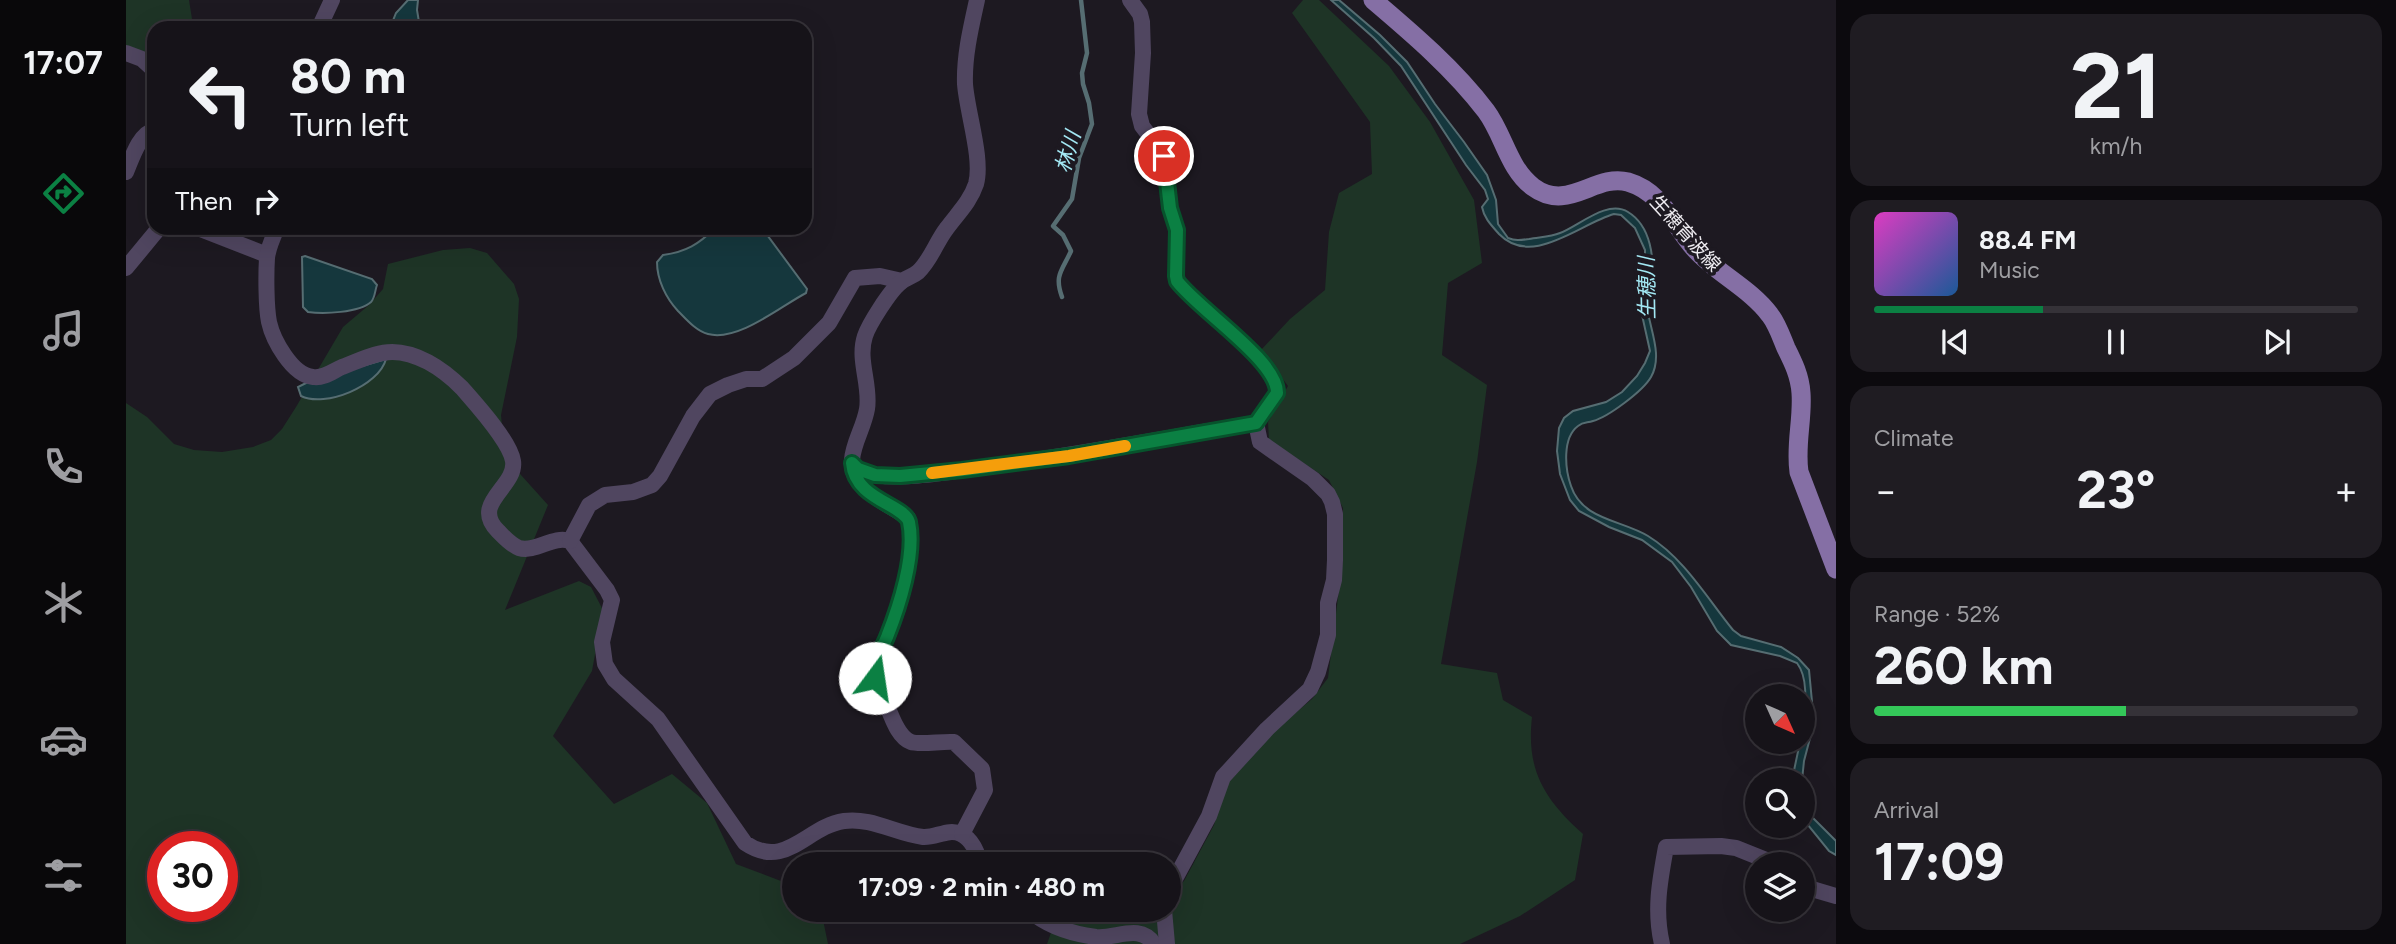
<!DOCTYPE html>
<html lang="en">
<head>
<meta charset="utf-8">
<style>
	body { margin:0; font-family:Figtree,"Noto Sans JP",sans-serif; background:#1f1c22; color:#f1f3f6; height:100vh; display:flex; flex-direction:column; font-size:26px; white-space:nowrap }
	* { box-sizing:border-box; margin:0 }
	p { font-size:23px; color:#9e9ea2 }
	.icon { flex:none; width:38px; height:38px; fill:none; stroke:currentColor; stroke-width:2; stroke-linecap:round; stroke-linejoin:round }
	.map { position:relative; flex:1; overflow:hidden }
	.panel { display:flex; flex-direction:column; gap:14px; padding:14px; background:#0c0a0e; width:560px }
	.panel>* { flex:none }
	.hud { position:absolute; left:21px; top:21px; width:665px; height:214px; border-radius:21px; box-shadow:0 7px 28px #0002,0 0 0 2px #353238; background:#161319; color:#f1f3f6; overflow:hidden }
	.needle { width:46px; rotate:135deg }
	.controls { position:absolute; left:1619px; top:684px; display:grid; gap:14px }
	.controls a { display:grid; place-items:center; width:70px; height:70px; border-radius:50%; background:#161319; box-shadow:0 7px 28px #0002,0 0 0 2px #353238; font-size:35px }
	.speed { position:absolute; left:21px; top:831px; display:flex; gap:14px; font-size:35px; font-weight:700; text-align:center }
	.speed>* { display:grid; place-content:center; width:91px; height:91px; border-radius:50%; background:#161319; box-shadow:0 7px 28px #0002,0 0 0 2px #353238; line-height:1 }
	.speed .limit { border:10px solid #d22; background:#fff; color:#111 }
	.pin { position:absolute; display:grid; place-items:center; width:60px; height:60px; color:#fff; margin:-30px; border:4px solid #fff; border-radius:50%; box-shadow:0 2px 7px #0007 }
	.me { position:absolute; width:77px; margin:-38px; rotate:14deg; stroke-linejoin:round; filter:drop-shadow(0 0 5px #0008) }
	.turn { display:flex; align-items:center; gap:24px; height:147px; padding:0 28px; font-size:32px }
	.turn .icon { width:91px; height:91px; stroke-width:2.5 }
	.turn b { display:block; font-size:49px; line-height:60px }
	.then { display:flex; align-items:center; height:66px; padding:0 28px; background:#0003; gap:14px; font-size:26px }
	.big { font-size:52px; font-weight:700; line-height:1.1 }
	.panel .card { flex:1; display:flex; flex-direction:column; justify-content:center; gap:10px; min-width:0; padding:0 24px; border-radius:21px; background:#1f1c22 }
	.panel .dial { align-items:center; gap:0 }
	.dial b { font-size:91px; line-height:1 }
	.song { display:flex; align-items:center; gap:21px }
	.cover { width:84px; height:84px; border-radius:10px; background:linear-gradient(135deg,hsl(310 70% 55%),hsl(210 70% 35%)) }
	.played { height:7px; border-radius:4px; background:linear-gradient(90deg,#0b8043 35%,#353238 35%) }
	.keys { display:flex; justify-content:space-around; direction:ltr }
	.heat { display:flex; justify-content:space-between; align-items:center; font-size:38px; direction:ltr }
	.charge { height:10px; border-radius:5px; background:linear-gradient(90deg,#34c759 52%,#353238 0) }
	.trip { position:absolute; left:656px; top:852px; width:399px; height:70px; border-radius:35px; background:#161319; box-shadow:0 7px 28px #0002,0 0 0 2px #353238; font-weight:700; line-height:70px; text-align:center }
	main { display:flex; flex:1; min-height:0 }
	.tab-bar { display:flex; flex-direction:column; width:126px; justify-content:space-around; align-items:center; background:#09080a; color:#9e9ea2 }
	.tab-bar .icon { width:49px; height:49px }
	.tab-bar .current { color:#0b8043 }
	.tab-bar b { font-size:32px; color:#f1f3f6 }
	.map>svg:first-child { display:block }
	.green { fill:#1e3426; fill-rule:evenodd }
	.water { fill:#15373d; stroke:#566d72; stroke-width:2 }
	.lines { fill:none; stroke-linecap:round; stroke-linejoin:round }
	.stream { stroke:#566d72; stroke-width:4.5 }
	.minor { stroke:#504660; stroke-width:16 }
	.major { stroke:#856fa5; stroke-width:19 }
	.route-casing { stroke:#07532c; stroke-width:18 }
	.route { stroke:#0b8043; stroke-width:12 }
	.slow { stroke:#f59e0b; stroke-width:12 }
	.labels { text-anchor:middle; stroke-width:7; stroke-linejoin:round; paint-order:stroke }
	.street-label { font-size:19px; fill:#eceaef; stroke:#1d1921 }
	.water-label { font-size:21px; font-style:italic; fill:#a3e8f4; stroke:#1d1921 }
</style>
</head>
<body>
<main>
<nav class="tab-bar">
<b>17:07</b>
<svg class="icon current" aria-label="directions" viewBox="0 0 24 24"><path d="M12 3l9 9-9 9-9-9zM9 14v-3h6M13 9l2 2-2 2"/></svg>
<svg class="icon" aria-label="music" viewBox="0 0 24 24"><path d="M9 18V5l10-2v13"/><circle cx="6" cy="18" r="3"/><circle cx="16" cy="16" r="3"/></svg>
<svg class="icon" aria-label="phone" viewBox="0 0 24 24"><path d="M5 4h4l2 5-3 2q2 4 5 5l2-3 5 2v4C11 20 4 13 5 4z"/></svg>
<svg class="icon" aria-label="climate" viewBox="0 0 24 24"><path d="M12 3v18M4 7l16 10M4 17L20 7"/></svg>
<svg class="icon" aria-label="car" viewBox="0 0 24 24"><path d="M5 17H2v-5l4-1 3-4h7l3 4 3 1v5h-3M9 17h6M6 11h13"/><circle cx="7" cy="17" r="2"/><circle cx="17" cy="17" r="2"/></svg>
<svg class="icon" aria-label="filters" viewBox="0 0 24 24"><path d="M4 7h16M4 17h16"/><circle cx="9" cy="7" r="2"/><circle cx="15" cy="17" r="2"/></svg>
</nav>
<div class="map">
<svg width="1710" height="944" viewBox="0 0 1710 944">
	<rect width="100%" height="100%" fill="#1d1921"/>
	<g class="green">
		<polygon points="0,0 63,0 66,19 54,28 28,28 28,47 17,55 0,47"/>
		<path d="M1177,0H1193L1263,66L1304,122L1348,200L1356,263L1322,283L1316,355L1361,385L1351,462L1315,664L1371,673L1377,700L1406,717C1400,770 1418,799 1457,834L1449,880L1394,916L1334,944H921L933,910H1013L1023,916L1029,910H1043V896L1058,881L1088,825L1099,785L1144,734L1186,699L1202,678L1217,557V508L1203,480L1143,440L1142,422L1162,386L1135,350L1164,319L1199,290L1203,232L1213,193L1246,174L1244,122L1166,13Z"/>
		<path d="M344,248L361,253L388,284L393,299L391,337L375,415L378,447L386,465L422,505L379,610L453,581L465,587L477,610L466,671L427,736L488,804L546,774L581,803L610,864L668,886V910H695L702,944H0V403L21,417L48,444L68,450L96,452L127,447L145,440L156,429L170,407L217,327L243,305L257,289L262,264L317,250ZM37,847H96V906H37Z"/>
	</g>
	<g class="water">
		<polygon points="282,0 292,0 291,10 294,28 264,28 270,13"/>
		<path d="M1205,0H1213L1254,35L1281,62L1309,104L1338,142L1361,175L1370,200L1372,224L1382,238C1390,241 1395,240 1403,239C1413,237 1424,237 1434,233C1453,226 1481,199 1502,212C1525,226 1529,259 1525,283C1524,290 1520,297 1521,304C1522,326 1538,354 1525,377C1517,391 1482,417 1467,421C1461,423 1457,422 1452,426C1436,438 1439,469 1445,486C1456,520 1496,520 1522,536C1558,558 1581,598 1607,630L1615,636L1655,647L1672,658L1683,670L1688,723L1678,761L1676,780H1666L1674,742H1676C1676,718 1686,683 1671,663L1654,656L1605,645L1591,631L1565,587L1546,562L1516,540L1483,527L1453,511L1444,500L1434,474L1431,451L1433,428L1438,418L1447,411L1480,402L1496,392L1511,376L1519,363L1524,351L1514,306V298L1519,282V250L1509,228L1495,215L1488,214C1453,224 1406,268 1373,234C1365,225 1358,218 1356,207L1362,199L1359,190L1340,165L1275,66L1248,38Z"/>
		<path d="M589,228H636L681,289L680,293C655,306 612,342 582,334C570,331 560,319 552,311C540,298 531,280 531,262L537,255C560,252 573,244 589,228Z"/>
		<path d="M179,256L246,279L251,285C249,290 249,298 245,302C233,313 197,314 182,312L177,307L176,257Z"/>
		<path d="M260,359C253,386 199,408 175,396L172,387L182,382Z"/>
		<polygon points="1677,808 1710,841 1710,855 1703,851 1677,819"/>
	</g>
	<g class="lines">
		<path class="stream" d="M936,297C928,275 936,271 945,251L937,235L927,226L946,199L953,158L966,124L963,103L957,84L956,73L961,53L955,0"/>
		<g class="minor">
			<path d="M1004,0L1014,14L1016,22L1017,53L1013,114L1016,126L1039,156L1044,208L1051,231L1050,276L1051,281C1073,311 1152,359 1151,393L1130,423L1134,442L1187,479L1202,494L1206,502L1209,514V560L1208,580L1202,603V635L1192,672L1184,689L1141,729L1097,777L1083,816L1043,890"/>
			<polyline points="193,28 206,0"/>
			<polyline points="0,53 16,59 28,70"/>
			<path d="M0,172C6,158 13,134 28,130"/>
			<polyline points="72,228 141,255"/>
			<path d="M151,228C147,237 142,248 141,258C140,273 140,307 143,322C147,340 166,375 187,377C197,379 207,371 216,367C251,353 267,344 302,362C315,369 325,377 336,388C349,403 384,441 387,461C391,487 344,503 372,531C378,537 385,545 393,548C410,553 427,535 444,541L481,590L486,600L476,642L479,664L488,679L532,719L619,843C660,871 681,826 718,821C745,817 771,834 797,837C810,838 822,828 835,834C847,840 851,853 855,864"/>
			<polyline points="0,268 33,228"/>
			<path d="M726,463C732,470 740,474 749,475C783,480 827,471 861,467C951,455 1040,438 1130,423"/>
			<polyline points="444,541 463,505 479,495 507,492 526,485 534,476 567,416 584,394 602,385 620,379 636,379 668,358 703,323 729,278 754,276 776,281"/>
			<path d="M836,834L859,790L856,769L828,742C817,741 793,745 785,742C774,738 768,723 764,713C759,701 749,686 748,673C748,660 756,649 761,638C774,606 791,553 782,518C763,504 723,489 726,460C727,443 738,427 741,409C745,385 731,360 739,336C743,324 764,291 774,283C779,278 786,277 792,272C805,260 810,242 821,228C832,213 844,202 850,184C857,159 841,112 839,84C838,56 845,27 851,0"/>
			<polyline points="1676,883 1686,889 1710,896"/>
			<path d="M903,910C921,926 947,934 970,937C990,939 1014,923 1028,944"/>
			<polyline points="1038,910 1041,944"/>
			<path d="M1536,944C1528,910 1534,880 1540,847L1595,846L1610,848L1650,864"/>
		</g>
		<path class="major" d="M1247,0C1287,34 1328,69 1360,111C1378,135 1382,168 1407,187C1442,213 1469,173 1502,182C1536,192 1547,224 1568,248C1590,273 1624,288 1644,315C1651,324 1655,336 1660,348C1667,362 1674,376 1675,393C1677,419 1669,445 1673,472L1710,569"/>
	</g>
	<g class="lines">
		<defs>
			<path id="route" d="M749,678C747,662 755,651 761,637C773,607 790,555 783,522C778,504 729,500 726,463L732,469L749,475L774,476L836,470L943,456L1130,423L1151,393C1152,361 1073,310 1051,281L1050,276L1051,230L1044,208L1038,156"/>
		</defs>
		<use href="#route" class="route-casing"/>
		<use href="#route" class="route"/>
		<polyline class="slow" points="806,473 943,456 999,446"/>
	</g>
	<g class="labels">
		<g class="street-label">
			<text transform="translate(1560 233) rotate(48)" y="7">生穂育波線</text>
		</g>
		<g class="water-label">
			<text transform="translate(942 152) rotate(-74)" y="7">林川</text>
			<text transform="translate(1521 288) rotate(-91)" y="7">生穂川</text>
		</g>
	</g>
</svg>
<div class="controls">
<a><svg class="needle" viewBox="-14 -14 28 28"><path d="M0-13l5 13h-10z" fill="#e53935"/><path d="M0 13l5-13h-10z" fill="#9e9ea2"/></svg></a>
<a><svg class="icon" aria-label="search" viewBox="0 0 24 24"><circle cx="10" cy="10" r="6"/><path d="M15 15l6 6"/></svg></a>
<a><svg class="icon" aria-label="layers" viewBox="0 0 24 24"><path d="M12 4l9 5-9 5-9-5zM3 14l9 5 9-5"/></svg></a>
</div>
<div class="speed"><div class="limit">30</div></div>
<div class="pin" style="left:1038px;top:156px;background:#d93025"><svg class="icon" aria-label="arrive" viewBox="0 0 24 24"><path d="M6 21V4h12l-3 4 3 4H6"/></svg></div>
<svg class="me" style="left:749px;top:678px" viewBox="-20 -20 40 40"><circle r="19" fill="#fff"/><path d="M0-13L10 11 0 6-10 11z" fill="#0b8043"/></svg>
<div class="trip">17:09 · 2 min · 480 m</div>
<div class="hud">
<div class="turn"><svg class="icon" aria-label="left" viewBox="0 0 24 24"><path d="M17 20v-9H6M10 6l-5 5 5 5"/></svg><div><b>80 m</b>Turn left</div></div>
<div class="then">Then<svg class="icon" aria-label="right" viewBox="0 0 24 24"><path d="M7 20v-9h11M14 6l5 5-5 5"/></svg></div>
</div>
</div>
<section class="panel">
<div class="card dial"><b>21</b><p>km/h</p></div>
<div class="card">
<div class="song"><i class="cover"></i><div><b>88.4 FM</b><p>Music</p></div></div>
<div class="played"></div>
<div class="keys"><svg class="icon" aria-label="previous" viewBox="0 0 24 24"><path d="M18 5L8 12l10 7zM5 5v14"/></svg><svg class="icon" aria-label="pause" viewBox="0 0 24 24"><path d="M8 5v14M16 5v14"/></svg><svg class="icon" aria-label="next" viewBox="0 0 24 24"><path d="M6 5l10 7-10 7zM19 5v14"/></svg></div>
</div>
<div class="card"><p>Climate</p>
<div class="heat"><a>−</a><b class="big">23°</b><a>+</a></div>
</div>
<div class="card"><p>Range · 52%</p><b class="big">260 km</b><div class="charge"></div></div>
<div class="card"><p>Arrival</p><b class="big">17:09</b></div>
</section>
</main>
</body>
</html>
